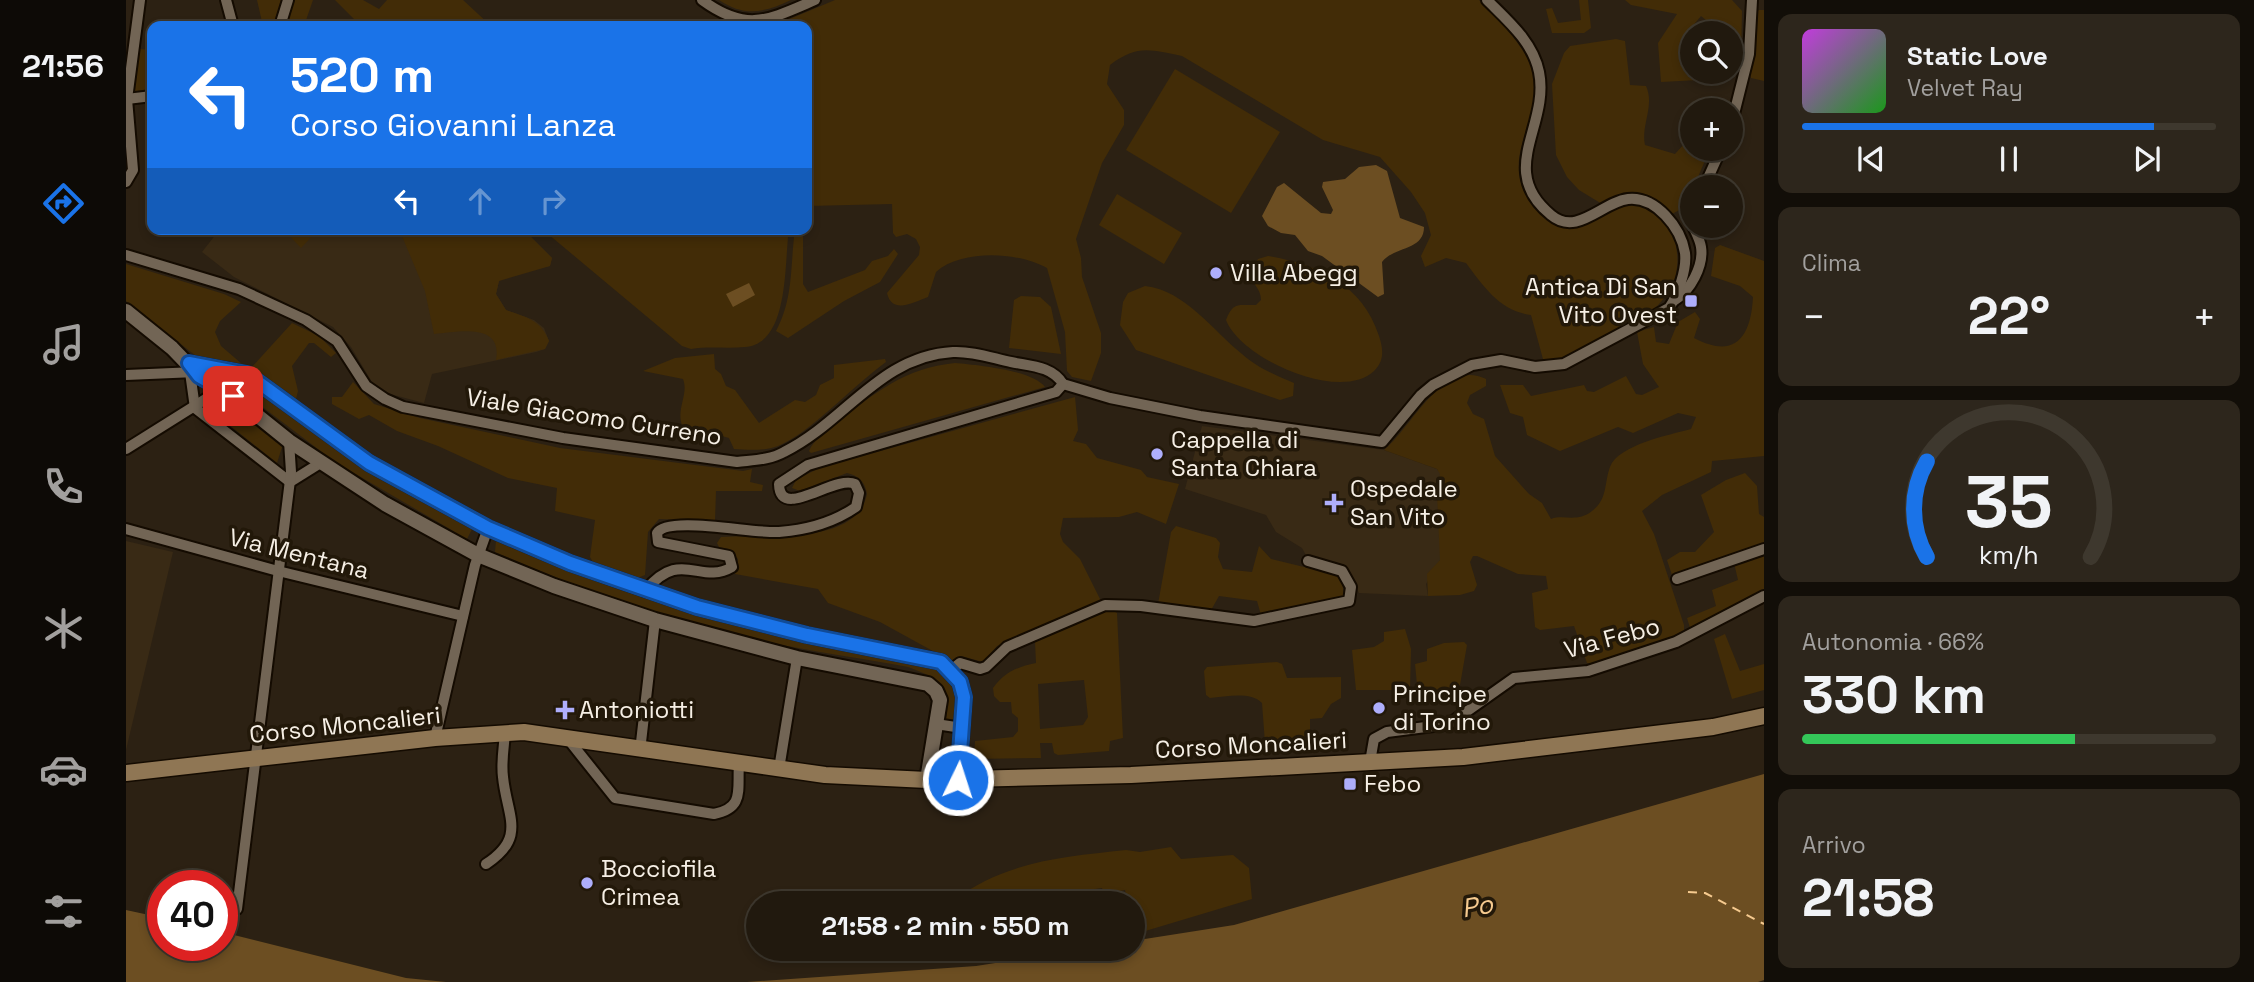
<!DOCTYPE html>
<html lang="it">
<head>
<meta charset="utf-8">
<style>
	body { margin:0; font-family:"Space Grotesk",sans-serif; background:#2d261c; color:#f1f3f6; height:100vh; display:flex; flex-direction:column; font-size:26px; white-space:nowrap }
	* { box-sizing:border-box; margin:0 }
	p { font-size:23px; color:#a2a09e }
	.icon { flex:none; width:38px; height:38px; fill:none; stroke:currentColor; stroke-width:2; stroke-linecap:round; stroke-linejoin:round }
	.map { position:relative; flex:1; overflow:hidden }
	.panel { display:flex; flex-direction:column; gap:14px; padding:14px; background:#120e08; width:490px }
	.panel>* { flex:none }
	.hud { position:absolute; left:21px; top:21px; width:665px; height:214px; border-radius:14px; box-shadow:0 4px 10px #0003,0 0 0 2px #3e382e; background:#1a73e8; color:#fff; overflow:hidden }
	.buttons { position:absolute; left:1554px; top:21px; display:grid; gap:14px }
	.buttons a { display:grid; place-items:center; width:63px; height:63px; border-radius:50%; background:#21190e; box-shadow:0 4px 10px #0003,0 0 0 2px #3e382e; font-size:35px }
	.speed { position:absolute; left:21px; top:870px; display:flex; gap:14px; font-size:35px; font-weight:700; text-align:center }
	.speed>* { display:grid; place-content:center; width:91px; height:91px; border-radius:50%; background:#21190e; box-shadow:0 4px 10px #0003,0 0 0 2px #3e382e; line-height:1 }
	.speed .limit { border:10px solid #d22; background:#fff; color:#111 }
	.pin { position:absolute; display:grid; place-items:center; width:60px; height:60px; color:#fff; margin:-30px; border-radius:14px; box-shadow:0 4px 10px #0006 }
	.me { position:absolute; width:77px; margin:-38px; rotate:4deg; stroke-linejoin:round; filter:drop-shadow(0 0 5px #0008) }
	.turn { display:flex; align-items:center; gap:24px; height:147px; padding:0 28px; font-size:32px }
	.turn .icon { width:91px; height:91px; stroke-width:2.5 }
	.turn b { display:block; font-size:49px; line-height:60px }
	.lanes { display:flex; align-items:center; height:66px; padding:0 28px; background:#0003; justify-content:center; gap:35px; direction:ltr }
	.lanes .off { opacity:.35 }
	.big { font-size:52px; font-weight:600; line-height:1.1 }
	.panel .tile { flex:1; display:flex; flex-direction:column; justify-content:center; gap:10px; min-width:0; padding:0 24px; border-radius:14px; background:#2d261c }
	.panel .dial { align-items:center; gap:0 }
	.dial svg { height:182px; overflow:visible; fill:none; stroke:#3e382e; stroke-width:7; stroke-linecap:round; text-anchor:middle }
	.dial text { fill:#f1f3f6; stroke:none }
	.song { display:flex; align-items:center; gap:21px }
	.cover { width:84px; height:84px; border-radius:10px; background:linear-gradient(135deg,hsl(290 70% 55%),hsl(120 70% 35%)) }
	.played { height:7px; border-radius:4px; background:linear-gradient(90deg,#1a73e8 85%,#3e382e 85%) }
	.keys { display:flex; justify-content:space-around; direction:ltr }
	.heat { display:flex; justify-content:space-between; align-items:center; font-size:38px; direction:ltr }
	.charge { height:10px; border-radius:5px; background:linear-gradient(90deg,#34c759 66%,#3e382e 0) }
	.trip { position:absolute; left:620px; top:891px; width:399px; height:70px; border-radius:35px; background:#21190e; box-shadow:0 4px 10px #0003,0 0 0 2px #3e382e; font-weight:600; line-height:70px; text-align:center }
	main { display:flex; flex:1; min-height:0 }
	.menu { display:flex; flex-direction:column; width:126px; justify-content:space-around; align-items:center; background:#0d0a06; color:#a2a09e }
	.menu .icon { width:49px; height:49px }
	.menu .active { color:#1a73e8 }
	.menu b { font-size:32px; color:#f1f3f6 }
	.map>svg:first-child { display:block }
	.built { fill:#392a15 }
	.green { fill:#422c07; fill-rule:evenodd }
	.water { fill:#6c4e22 }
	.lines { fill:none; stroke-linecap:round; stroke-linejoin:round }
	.ferry { stroke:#f6ca8f; stroke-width:2; stroke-dasharray:9 7; stroke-linecap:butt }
	.minor-casing { stroke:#140b01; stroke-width:14 }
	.tertiary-casing { stroke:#140b01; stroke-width:18 }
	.secondary-casing { stroke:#140b01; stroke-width:19 }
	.minor { stroke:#726555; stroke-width:10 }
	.tertiary { stroke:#726555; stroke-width:14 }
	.secondary { stroke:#8f7654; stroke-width:16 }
	.route-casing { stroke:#114b97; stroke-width:18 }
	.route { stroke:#1a73e8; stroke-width:12 }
	.poi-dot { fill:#aeaefb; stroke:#221809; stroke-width:2.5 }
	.labels { text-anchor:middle; stroke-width:7; stroke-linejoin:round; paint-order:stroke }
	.poi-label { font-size:24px; fill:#f6efe5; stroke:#221809; text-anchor:start }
	.street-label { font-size:24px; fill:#f6efe5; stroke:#221809 }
	.water-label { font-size:26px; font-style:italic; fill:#f6ca8f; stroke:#221809 }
</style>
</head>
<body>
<main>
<nav class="menu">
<b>21:56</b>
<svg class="icon active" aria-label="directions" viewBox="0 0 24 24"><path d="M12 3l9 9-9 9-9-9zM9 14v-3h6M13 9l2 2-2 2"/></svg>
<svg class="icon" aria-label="music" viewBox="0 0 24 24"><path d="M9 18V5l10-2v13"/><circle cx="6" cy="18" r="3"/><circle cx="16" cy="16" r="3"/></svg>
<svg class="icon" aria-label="phone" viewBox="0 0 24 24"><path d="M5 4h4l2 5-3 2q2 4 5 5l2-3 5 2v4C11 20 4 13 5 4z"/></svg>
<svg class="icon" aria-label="climate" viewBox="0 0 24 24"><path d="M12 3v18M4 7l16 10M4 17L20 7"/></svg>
<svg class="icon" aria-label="car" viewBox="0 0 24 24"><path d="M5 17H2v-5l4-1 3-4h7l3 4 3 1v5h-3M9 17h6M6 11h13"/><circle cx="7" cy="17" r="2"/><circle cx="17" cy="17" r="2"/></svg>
<svg class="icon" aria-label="filters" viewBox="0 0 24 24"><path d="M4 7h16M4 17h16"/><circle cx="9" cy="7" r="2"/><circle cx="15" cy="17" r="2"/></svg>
</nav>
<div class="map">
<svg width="1638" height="982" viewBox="0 0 1638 982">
	<rect width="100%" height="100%" fill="#2c2113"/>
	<g class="built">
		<polygon points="94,229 397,229 426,258 424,266 383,275 373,281 370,294 380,310 408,320 418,328 423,341 419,349 410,352 306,374 298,403 264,394 246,382 225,347 207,327 108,277 76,252"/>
		<polygon points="1076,426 1258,450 1311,469 1315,474 1316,546 1314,560 1300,584 1302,596 1233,593 1222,569 1181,557 1176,548 1150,532 1140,515 1059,489"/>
		<polygon points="0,541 47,552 0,750"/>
	</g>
	<g class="green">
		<polygon points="131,0 155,0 148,26 137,26"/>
		<polygon points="167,0 187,0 178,26 160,26"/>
		<polygon points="209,0 237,0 253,9 261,0 337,0 365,26 235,26"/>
		<path d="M593,0H665C638,13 618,17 593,0Z"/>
		<path d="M709,0H1353C1373,21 1402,47 1408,77C1416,118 1377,154 1400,195C1408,209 1423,225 1440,227C1468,231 1486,199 1514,205C1531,209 1545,226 1549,242C1567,314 1480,336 1430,360L1417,359L1405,315C1374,311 1358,287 1340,263L1320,258L1299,267L1295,256L1305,235L1299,213L1285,192L1254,157L1197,140L1056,56C1024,50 1012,44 984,65L981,84L998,110V125L976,163L950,239L955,258L956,277L975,333V353L965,381L946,377L941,371L939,332L921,268C893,252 836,249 810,272L802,297C788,302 766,315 761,293L793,255L794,247L790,239L781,234L770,237L767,233L766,204L681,206V26H660L659,21Z"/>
		<polygon points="1453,0 1462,0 1465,28 1458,33 1426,33 1420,9 1426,8 1432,23 1455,20"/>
		<polygon points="1499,0 1606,0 1616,11 1615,56 1605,58 1605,33 1596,33 1575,16 1559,35 1558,67 1566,68 1566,72 1597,72 1597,76 1591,79 1535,82 1532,43 1551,14 1505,5"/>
		<polygon points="1633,10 1638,10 1638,81 1625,78 1623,73 1629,13"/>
		<path d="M1490,39L1499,41L1504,85L1520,86C1529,106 1515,124 1519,145L1549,154L1560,142L1566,123V149H1584L1559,207L1546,214L1524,198L1476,204L1453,190L1441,177L1430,155L1426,84L1438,53L1444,46Z"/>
		<polygon points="13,49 26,50 26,94 10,93 8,90"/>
		<polygon points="1049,69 1154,132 1105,213 1000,150"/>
		<polygon points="991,194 1056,233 1038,264 973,225"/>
		<polygon points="157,229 193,229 175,248"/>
		<path d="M273,229H397L426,258L424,266L373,281L370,294L380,310C400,317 415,320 423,341L419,349L370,360C377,322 332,332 308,334L299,291Z"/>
		<path d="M416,229H663C658,261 664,344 619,347C601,349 583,346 565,349L556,346Z"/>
		<path d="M669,229H677V284L682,292L739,270L746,261L762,256L768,249L772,254L754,282L718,301L662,338L650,331C668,298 664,265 669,229Z"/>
		<path d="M1594,245L1638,261V456L1586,461L1585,472L1536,495L1516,511L1528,534L1558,625V634L1465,664L1461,663L1448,626L1414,630L1409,627L1406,593L1422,589L1420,576L1392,574L1351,556H1347L1344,562L1351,585L1348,591L1334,595L1302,596L1301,574L1314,560L1311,493L1314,474L1311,469L1258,450C1286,428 1316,358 1360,379V386L1344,395L1341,403L1347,414L1358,419L1369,456L1403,494L1416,503L1425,519C1438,514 1451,523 1466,511C1482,499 1478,483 1484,467C1492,445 1543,435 1565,429L1570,417L1552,413L1507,433L1492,427L1434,451L1401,435L1397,417L1384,413L1374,385H1397L1405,396L1458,385L1461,391L1468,392L1500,376L1510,394L1516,395L1533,387L1517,364L1511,332L1528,327L1530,342L1543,344L1552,322L1569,312L1574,319L1568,338C1610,360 1625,336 1627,297L1614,286L1585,276L1589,248Z"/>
		<path d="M1142,256C1192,265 1236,284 1253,336C1257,348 1259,361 1248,371C1214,403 1115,359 1100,320C1107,300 1115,306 1130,305L1135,300C1135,288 1125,283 1123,272L1132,259Z"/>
		<polygon points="0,264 98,294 115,302 94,321 89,332 95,346 116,364 70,356 0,301"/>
		<path d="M1019,286C1060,291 1086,330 1116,354C1130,367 1151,376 1168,383L1167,396L1154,400L1010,350L994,325L997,302L1002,293Z"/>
		<polygon points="895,296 914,297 925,307 935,354 883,348 888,300"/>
		<polygon points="166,323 193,336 210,353 205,357 188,343 183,343 166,366 172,391 169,403 125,368"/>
		<path d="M588,354L589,369L595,374L600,386L609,390L633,423L669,400L679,402L690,395L694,385L708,378V365L759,359L760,362C729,384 683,434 652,446C639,451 622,450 608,449L603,438L556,425C550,409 563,394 557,379L517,371L549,358Z"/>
		<path d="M829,363C851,365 906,370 919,387L685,453L683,451C687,440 701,432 710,424C748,393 779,368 829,363Z"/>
		<polygon points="227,382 248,404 294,418 434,448 617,471 626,469 624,482 637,485 636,491 590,491 589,521 533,519 522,532 519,575 509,579 468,564 464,557 469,520 429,511 431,488 382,478 312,446 271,431 243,415 233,419 206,404 206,397 216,397"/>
		<polygon points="119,383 254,479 346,529 341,539 209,462 114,390"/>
		<path d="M949,397L952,430L947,441L960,444L971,458L1015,470L1021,477L1053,484L1040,524L1011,512L993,517L937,518L934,534L937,542L954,559L975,601L900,636L871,646L857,662L835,656L825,661L754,622L702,603L692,589L609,574L612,559L603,549L593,547L591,543L595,537C634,533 730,548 741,494C739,482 733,476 721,473L674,491L666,488L670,480L693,468Z"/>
		<polygon points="101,403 156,447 151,463 87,412"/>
		<polygon points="1619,473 1631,486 1633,514 1638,517 1638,544 1546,575 1541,560 1554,552 1569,552 1588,532 1575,495 1600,480"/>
		<polygon points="1050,526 1090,538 1094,543 1092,557 1097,569 1126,572 1133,546 1145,559 1211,575 1216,580 1218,597 1135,615 1131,601 1093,596 1084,612 1032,604 1045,532"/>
		<path d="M370,541C459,580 548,611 642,633C696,646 751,652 804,665C828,679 832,695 829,721L820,719C825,685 812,678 782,667C735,658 688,652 641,642C547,623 457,590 369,552Z"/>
		<polygon points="1638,553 1638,591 1565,631 1561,618 1590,606 1586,590 1612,580 1608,563"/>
		<path d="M986,609L991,613L997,738L984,741L983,751L932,755L928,753L926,743H914L915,758L848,759L849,741L887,737L892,731V718L886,713L885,702H874L868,696L867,688C879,672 891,667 910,663L909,642ZM958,680L962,717L957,725L914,729L912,684Z"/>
		<polygon points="1279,629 1285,649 1284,690 1230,690 1226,650 1248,647 1258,641 1258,632"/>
		<polygon points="1599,634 1614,671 1638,664 1638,690 1606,699 1588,639"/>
		<polygon points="1338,642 1341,645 1334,685 1292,695 1289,664 1301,661 1301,649 1318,643"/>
		<path d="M1151,662L1156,664L1161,678L1215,677V698L1205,704L1196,718L1184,719V736L1180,740L1139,743L1136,703C1124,691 1100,697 1084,698L1080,695L1078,671L1081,667Z"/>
		<path d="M1045,847L1055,859L1107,855L1123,868L1126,899L1006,935V903H1002L999,890L978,894L976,888L947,892L949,903H828V900C881,861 936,857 1000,850L1014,852Z"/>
		<polygon points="835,949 835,948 921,949 836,957"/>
	</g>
	<g class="water">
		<path d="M1250,165L1261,171L1274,218L1298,227C1298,251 1268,246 1256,262L1258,294L1252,297L1196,256L1182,251L1169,235L1155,233L1142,226L1136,216L1151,187L1158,183L1195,213L1205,214L1207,210L1196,187L1197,182L1219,179L1233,167Z"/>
		<polygon points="623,283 629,295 607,307 600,294"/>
		<polygon points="1638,774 1638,980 1632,982 621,982 850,966 961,949 1006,948 1006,941 1108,925"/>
		<polygon points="0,910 37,918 37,945 96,945 96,932 280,978 320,982 0,982"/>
	</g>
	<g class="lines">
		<polyline class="ferry" points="1562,892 1579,893 1638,924"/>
		<defs>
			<g id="minor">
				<polyline points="100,0 107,26"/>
				<path d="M576,0C621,33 642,20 689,0"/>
				<polyline points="154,26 162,0"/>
				<polyline points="1,99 26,96"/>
				<polyline points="1605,126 1623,54 1626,0"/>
				<polyline points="0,182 7,170 1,99 14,0"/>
				<polyline points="1578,187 1595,149"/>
				<path d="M0,255L113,289L180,320L211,341L240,386L259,399L277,407L437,438L611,462C627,460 644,460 658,452C719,422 754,356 827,352C846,351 866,358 885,362C904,366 926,366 937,384"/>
				<path d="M1549,300C1564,291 1578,266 1575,247C1574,240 1570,233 1567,226"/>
				<polyline points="63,365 69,408"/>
				<polyline points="0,375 70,372"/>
				<path d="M937,384L984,398L1074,416L1256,442L1295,395L1307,385L1346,365L1375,360L1409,367L1438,364L1543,308C1552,295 1561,269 1559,253C1555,228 1530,196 1502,199C1476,202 1451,237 1425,215C1370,170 1424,126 1413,72C1407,42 1382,21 1361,0"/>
				<polyline points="69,408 164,482"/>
				<polyline points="0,449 94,390"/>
				<polyline points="164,482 196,462"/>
				<polyline points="0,529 152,571 337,616"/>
				<polyline points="1551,579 1638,549"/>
				<path d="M519,591C555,547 574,586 606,567L603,556L532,542L531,533C542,515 628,534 653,532C680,530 707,523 730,507L733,493L729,484C709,474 654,522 653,484L682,465L930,392L937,384"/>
				<polyline points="825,670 834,663 854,669 860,667 881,647 979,605 1015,606 1128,621 1223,601 1225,587 1216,571 1182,561"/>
				<polyline points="810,724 836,728"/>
				<polyline points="309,738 349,565 362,528"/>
				<path d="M442,739L489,798L588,814C619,808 611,790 613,763"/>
				<polyline points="514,751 529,620"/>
				<polyline points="1244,762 1248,739 1261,732 1323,724 1388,678 1462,671 1550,642 1638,596"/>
				<polyline points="653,769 671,658"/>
				<path d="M360,864C401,837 381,817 377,777C375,762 378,747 379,733"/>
				<polyline points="111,909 165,472 163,441"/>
			</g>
			<g id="tertiary">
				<polyline points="0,311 46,348 73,376 107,396 163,441 259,504 352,555 428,586 529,620 671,658 802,684 810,691 814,700 801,780"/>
				<polyline points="63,363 121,374 243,463 362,528 444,563 571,607 681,635 815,662 834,682 838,697 832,780"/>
			</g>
			<polyline id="secondary" points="0,773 309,738 398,732 699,775 801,780 1005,775 1337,757 1587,727 1638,716"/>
		</defs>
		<use href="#minor" class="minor-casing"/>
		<use href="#tertiary" class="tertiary-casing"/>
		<use href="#secondary" class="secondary-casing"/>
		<use href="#minor" class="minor"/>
		<use href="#tertiary" class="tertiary"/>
		<use href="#secondary" class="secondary"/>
	</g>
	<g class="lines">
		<defs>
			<polyline id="route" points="107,396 73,376 63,363 121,374 243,463 362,528 444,563 571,607 681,635 815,662 834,682 838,697 832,780"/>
		</defs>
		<use href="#route" class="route-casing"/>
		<use href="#route" class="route"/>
	</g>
	<g class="poi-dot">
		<circle cx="1090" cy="273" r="7"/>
		<rect x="1558" y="294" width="14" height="14" rx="3.5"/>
		<circle cx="1031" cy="454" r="7"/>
		<path d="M1204.5 492.5h7v7h7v7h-7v7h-7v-7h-7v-7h7z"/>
		<circle cx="1253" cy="708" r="7"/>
		<path d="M435.5 699.5h7v7h7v7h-7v7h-7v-7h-7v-7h7z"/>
		<rect x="1217" y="777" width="14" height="14" rx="3.5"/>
		<circle cx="461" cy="883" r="7"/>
	</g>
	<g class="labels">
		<g class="poi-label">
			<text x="1104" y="281">Villa Abegg</text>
			<text x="1551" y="295" text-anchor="end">Antica Di San<tspan x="1551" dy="28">Vito Ovest</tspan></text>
			<text x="1045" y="448">Cappella di<tspan x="1045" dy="28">Santa Chiara</tspan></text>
			<text x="1224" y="497">Ospedale<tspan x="1224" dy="28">San Vito</tspan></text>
			<text x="1267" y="702">Principe<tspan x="1267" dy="28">di Torino</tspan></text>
			<text x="453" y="718">Antoniotti</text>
			<text x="1238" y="792">Febo</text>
			<text x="475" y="877">Bocciofila<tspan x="475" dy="28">Crimea</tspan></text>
		</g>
		<g class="street-label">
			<text transform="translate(468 417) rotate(9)" y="8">Viale Giacomo Curreno</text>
			<text transform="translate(173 554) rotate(14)" y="8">Via Mentana</text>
			<text transform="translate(1486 638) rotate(-15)" y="8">Via Febo</text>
			<text transform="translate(219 725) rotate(-6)" y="8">Corso Moncalieri</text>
			<text transform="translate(1125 745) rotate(-3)" y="8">Corso Moncalieri</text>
		</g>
		<g class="water-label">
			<text transform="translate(1351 906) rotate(-10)" y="9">Po</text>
		</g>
	</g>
</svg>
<div class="buttons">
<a><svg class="icon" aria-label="search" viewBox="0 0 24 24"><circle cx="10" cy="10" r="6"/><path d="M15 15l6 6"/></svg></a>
<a>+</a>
<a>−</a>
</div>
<div class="speed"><div class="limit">40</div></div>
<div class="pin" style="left:107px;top:396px;background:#d93025"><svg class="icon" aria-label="arrive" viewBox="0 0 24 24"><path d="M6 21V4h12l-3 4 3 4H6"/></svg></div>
<svg class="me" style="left:832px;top:780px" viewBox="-20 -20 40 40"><circle r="17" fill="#1a73e8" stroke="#fff" stroke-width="3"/><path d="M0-11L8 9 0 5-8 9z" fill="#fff"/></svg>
<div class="trip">21:58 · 2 min · 550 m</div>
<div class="hud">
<div class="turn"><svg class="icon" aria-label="left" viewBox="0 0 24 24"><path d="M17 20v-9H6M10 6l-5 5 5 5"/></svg><div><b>520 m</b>Corso Giovanni Lanza</div></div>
<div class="lanes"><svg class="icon" aria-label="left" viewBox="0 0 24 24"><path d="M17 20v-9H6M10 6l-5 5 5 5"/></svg><svg class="icon off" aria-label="ahead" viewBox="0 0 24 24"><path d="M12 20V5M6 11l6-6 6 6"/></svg><svg class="icon off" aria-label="right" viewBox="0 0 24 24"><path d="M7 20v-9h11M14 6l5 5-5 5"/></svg></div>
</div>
</div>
<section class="panel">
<div class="tile">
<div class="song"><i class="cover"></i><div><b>Static Love</b><p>Velvet Ray</p></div></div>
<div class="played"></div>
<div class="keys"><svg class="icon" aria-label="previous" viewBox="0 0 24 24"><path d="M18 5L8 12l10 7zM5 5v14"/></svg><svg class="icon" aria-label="pause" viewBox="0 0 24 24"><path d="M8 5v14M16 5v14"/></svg><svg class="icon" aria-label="next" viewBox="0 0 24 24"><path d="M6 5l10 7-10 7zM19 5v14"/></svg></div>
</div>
<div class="tile"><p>Clima</p>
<div class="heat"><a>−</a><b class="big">22°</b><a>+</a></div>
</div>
<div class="tile dial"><svg viewBox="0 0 100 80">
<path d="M14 69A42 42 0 1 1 86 69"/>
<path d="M14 69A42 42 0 0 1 14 27" stroke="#1a73e8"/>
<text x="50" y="56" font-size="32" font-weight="700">35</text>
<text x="50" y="72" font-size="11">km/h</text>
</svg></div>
<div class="tile"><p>Autonomia · 66%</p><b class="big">330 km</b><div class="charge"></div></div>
<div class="tile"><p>Arrivo</p><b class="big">21:58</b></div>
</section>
</main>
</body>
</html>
